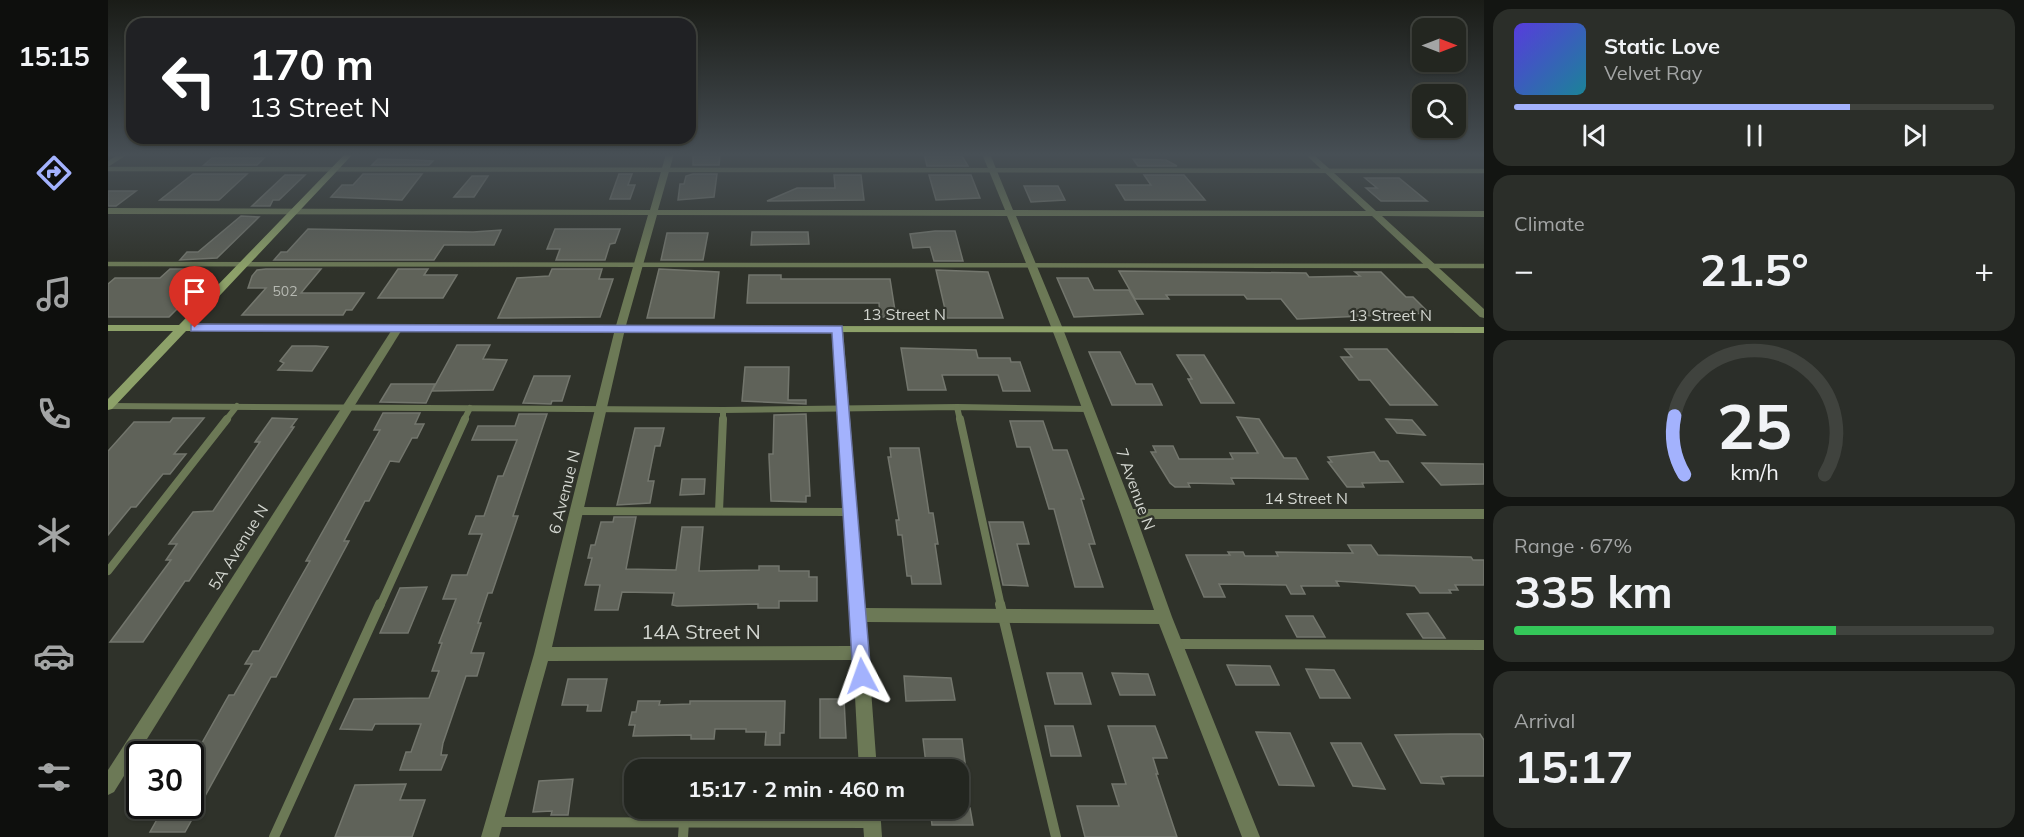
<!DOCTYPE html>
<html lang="en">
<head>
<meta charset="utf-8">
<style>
	body { margin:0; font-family:Mulish,sans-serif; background:#2b2e29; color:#f1f3f6; height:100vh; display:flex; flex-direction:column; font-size:22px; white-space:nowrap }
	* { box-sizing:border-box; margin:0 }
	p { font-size:20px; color:#a3a5a5 }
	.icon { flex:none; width:33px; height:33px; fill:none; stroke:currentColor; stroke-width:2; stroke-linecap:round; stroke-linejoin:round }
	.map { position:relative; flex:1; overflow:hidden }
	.drawer { display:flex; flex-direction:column; gap:9px; padding:9px; background:#131512; width:540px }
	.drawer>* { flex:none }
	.guide { position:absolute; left:18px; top:18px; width:570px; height:126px; border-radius:18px; box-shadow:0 2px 4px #0004,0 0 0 2px #40433e; background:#202124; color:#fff; overflow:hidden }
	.needle { width:39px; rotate:90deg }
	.tools { position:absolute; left:1304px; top:18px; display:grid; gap:12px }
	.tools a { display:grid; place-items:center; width:54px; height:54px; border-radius:12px; background:#232620; box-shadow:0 2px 4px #0004,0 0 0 2px #40433e; font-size:30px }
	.speed { position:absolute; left:18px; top:741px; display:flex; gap:12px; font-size:30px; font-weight:700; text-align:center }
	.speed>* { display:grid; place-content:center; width:78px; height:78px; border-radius:50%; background:#232620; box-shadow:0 2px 4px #0004,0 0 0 2px #40433e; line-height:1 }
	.speed .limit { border:3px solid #111; border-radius:9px; background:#fff; color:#111 }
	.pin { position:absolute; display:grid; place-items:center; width:51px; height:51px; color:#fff; margin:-62px -26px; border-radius:50% 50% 50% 0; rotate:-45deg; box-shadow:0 0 6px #0007 }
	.pin .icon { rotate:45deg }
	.me { position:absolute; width:66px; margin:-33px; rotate:356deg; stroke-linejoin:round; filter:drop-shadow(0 0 4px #0008) }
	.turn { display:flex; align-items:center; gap:21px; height:126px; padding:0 24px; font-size:27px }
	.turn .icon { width:78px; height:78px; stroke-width:2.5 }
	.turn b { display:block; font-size:42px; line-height:51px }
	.big { font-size:45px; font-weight:700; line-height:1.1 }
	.drawer .widget { flex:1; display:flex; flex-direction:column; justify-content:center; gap:9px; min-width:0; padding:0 21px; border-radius:18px; background:#2b2e29 }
	.drawer .dial { align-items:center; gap:0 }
	.dial svg { height:156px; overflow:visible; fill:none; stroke:#40433e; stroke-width:7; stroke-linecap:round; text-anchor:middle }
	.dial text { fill:#f1f3f6; stroke:none }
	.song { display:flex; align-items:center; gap:18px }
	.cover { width:72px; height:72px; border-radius:9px; background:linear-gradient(135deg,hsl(250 70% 55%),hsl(190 70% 35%)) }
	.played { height:6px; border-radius:3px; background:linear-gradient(90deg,#a3b2fd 70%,#40433e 70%) }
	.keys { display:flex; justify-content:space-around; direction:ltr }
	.heat { display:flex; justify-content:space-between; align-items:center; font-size:33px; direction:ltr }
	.charge { height:9px; border-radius:4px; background:linear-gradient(90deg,#34c759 67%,#40433e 0) }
	.trip { position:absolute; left:516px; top:759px; width:345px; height:60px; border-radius:18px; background:#232620; box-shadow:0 2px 4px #0004,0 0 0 2px #40433e; font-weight:700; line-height:60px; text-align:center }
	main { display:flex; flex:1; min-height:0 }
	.menu { display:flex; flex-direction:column; width:108px; justify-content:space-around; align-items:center; background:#0e0f0d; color:#a3a5a5 }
	.menu .icon { width:42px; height:42px }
	.menu .current { color:#a3b2fd }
	.menu b { font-size:27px; color:#f1f3f6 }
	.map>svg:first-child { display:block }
	.building { fill:#5f6259; stroke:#73766d; stroke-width:1.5 }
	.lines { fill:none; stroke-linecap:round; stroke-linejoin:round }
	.lane-far3 { stroke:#6c7956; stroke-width:4.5 }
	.lane-far2 { stroke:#6c7956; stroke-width:6 }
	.lane-far1 { stroke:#6c7956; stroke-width:8 }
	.lane { stroke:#6c7956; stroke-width:10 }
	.street { fill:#6c7956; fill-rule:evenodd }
	.secondary { fill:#8da169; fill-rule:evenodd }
	.route { fill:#a3b2fd; stroke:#6a74a4; stroke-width:1.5 }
	.labels { text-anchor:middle; stroke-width:4.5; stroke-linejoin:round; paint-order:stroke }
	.number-label { font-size:14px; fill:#b6b9b2 }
	.street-label { font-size:16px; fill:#d3d6d0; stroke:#2f322a }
	.near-street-label { font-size:20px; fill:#d3d6d0; stroke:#2f322a }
</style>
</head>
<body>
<main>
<nav class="menu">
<b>15:15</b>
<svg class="icon current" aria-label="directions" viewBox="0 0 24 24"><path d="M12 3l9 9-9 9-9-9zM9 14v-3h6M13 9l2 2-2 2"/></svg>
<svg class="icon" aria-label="music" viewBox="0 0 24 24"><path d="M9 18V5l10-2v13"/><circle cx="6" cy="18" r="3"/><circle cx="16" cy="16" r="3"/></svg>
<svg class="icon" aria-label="phone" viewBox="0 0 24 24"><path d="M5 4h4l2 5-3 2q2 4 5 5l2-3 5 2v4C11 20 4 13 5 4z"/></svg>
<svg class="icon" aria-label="climate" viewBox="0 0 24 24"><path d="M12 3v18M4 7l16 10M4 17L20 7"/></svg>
<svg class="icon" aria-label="car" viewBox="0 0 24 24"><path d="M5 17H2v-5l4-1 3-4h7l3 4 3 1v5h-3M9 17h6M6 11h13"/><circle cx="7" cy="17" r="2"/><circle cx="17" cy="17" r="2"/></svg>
<svg class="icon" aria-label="filters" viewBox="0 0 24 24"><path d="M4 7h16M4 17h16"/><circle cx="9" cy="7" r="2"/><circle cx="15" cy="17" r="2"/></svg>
</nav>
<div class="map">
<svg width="1376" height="837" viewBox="0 0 1376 837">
	<rect width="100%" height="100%" fill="#2f322a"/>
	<g class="building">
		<polygon points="585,154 612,154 611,165 585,165"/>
		<polygon points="816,154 853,154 860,166 819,166"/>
		<polygon points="104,158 156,158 149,165 96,165"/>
		<polygon points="270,159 307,160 325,161 321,165 264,165"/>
		<polygon points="1025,159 1058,160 1069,166 1030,166"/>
		<polygon points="85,174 139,174 111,200 52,200"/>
		<polygon points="255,174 314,174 294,200 223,197 234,185 245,185"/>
		<polygon points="511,174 524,174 520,185 527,185 522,199 502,199"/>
		<polygon points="585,174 609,174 606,197 570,200 572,184 576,184 578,176"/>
		<polygon points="177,175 197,175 171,200 165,200 162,206 144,206"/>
		<polygon points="726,175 753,175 756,200 659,201 689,188 727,188"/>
		<polygon points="821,175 863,175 872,198 828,200"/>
		<polygon points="1036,175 1076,175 1097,200 1017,200 1008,185 1043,185"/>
		<polygon points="364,176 380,176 366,197 346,197"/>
		<polygon points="1257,178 1291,178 1319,201 1273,201 1258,188 1269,188"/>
		<polygon points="916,186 950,186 957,200 923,202"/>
		<polygon points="0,191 28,191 8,206 0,206"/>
		<polygon points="133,216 151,217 109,258 72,260 79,252 90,252"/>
		<polygon points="200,229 365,232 393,230 386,245 336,245 326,260 166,260 173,252 179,252"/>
		<polygon points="447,229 512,229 507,243 502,244 497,260 448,260 452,249 439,249"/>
		<polygon points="827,231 847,231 855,261 826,261 822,247 805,248 802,234"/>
		<polygon points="644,232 700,232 701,244 643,245"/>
		<polygon points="559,233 600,233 595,260 553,260"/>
		<polygon points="62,269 95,269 80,284 94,284 61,317 0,317 0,284 7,278 52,278"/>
		<polygon points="158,269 213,269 193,293 256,293 244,310 238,310 235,315 134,315 158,288 140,288 144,276 149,270"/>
		<polygon points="290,269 320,269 316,275 349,275 335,298 270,298"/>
		<polygon points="444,269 494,269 491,279 505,279 492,317 390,318 409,278 441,276"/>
		<polygon points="551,269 611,272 606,318 539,318"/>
		<polygon points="828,270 880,272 895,318 839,318"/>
		<polygon points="1011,271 1198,273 1201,277 1252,276 1247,272 1273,272 1298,297 1305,297 1321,313 1189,319 1173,299 1139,299 1136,295 1058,295 1061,299 1027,299"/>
		<polygon points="641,275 673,275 673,279 782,279 788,317 772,317 771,303 639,303"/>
		<polygon points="949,278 980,278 986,290 1021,290 1035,314 966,317"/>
		<polygon points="349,345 382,345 375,359 399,360 385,390 324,391"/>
		<polygon points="184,346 208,346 220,347 204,371 170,370 176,363 172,361"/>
		<polygon points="793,348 868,350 870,358 902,358 903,362 912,362 922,391 895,391 890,375 834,375 838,390 800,390"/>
		<polygon points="1237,349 1279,349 1329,405 1282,405 1262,380 1251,380 1233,357 1244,357"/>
		<polygon points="981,352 1012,352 1028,384 1044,384 1054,405 1004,405"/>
		<polygon points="1069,355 1096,355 1126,403 1093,403 1080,379 1084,379"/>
		<polygon points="637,367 681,367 680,400 698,400 698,404 634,401"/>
		<polygon points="426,376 462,376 454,401 444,401 443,404 415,403"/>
		<polygon points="283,384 327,384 318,403 272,402"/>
		<polygon points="275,413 312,413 307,424 316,424 309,438 304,438 291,462 282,461 261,501 257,501 236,541 241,541 168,677 163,677 77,832 42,832 56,807 82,806 82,757 86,757 121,695 126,695 144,664 137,664 145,651 151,651 186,589 202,561 198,561 272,430 266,430"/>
		<polygon points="411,414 439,414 405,516 410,516 384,593 380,593 370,623 373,623 363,653 376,653 369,676 358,676 335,743 333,755 339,755 333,770 292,770 298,752 303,752 313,724 267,724 264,730 232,729 246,699 321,698 331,671 324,671 334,643 331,643 348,599 335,599 344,575 359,575 374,534 361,534 368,516 376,516 390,476 395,476 409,440 364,440 370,426 407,426"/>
		<polygon points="698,414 702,496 698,496 698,502 663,501 661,457 661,454 665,454 666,415"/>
		<polygon points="1129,417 1151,419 1176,458 1188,458 1200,479 1123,478 1126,484 1080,483 1082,487 1067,487 1062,483 1043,452 1048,452 1045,446 1065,446 1071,459 1125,459 1122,453 1150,453"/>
		<polygon points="65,418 96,418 66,454 78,454 62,474 55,474 28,507 23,507 0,535 0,451 26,422 62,422"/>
		<polygon points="164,418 189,419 183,427 186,427 81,581 77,581 35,642 2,642 63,560 58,560 69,544 61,544 85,512 105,511 152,442 147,442"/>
		<polygon points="1278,419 1304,420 1317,435 1289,433"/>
		<polygon points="902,421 935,421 945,450 959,450 976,499 973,499 987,544 981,544 995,587 967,587 946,509 941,509 922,447 909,447"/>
		<polygon points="527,428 556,428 552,446 547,446 540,481 546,481 542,503 509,505"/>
		<polygon points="782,448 811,448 821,513 825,513 830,544 827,544 833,584 804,584 803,576 799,576 794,535 790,535 788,520 791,520 780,457 783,457"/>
		<polygon points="1266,452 1272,461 1280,461 1295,482 1254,483 1256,487 1239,487 1220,462 1224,462 1220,457"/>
		<polygon points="1314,463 1376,464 1376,484 1333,485"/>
		<polygon points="574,479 597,479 596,494 572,495"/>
		<polygon points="506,517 528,517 518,569 568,570 574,527 595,527 591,571 651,570 651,566 671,566 671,571 701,571 701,577 709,577 709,601 671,601 671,608 650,608 650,604 569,606 564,605 566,593 514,592 510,610 487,610 492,585 477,585 484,558 480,558 483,545 487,545 493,522 505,522"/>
		<polygon points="881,522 915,522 921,544 909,544 920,586 895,585"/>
		<polygon points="1240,545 1263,545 1270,555 1363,557 1365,560 1376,560 1376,585 1347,585 1350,590 1341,590 1343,593 1312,593 1307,586 1228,581 1231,586 1193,586 1197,594 1183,594 1178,585 1111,584 1117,597 1096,597 1078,555 1122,555 1120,552 1135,552 1137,556 1170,556 1168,552 1245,553"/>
		<polygon points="319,587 300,633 272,633 292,588"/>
		<polygon points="1320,613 1337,638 1315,638 1299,614"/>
		<polygon points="1178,616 1205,616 1217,637 1189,637"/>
		<polygon points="1119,665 1162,666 1171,685 1128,685"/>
		<polygon points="1198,669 1226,670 1242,698 1212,698"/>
		<polygon points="939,673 974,673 983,704 947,704"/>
		<polygon points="1004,673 1040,674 1047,695 1012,695"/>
		<polygon points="796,676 843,678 847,700 798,701"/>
		<polygon points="460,679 499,679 493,711 479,711 480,705 454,705"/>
		<polygon points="712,699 736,699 738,738 712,738"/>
		<polygon points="530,701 552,701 551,705 582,704 582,701 677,701 676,733 672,733 672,745 657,745 658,732 638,732 638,729 607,729 606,739 583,739 583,735 525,736 527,725 521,725 524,712 528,712"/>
		<polygon points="937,726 965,726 973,756 943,756"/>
		<polygon points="1000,726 1047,726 1059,758 1045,758 1050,774 1048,774 1069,837 977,837 969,806 1011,806 1004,784 1018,784"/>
		<polygon points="1148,732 1182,733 1206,786 1171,785"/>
		<polygon points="1343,734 1372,734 1376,740 1376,776 1342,776 1333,777 1336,784 1313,783 1287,735"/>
		<polygon points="815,739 854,739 858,770 824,770 824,764 818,764"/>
		<polygon points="1223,743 1253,743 1277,789 1245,786"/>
		<polygon points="465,779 460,815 443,815 444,811 425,812 431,781"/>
		<polygon points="298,784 292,800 317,800 304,837 227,837 247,785"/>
		<polygon points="822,808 862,808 865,825 824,825"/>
	</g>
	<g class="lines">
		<g class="lane-far3">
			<polyline points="0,169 1376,171"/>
			<polyline points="0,264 1376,266"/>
		</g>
		<g class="lane-far2">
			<polyline points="0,406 615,410 849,407 980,409"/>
			<polyline points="849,407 852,420"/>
			<polyline points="118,420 129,406"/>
			<polyline points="356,420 362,408"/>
			<polyline points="615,420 615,410"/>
		</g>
		<g class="lane-far1">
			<polyline points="852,419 893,606"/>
			<polyline points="468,511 742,512"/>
			<polyline points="611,511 615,419"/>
			<polyline points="0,571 119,419"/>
			<polyline points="272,606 357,419"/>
		</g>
		<g class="lane">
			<polyline points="892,604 948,837"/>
			<polyline points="1067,644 1376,645"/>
			<polyline points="389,822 762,823"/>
			<polyline points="166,837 272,604"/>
			<polyline points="575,837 576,822"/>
		</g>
		<g class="street">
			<polygon points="11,154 20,154 0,167 0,161"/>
			<path d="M558,154H566L550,210H897L874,154H882L905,210L1258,211L1197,154H1205L1268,211H1376V217L1274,216L1376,309V318L1372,317L1264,216H908L955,329L1025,509H1376V519H1029L1064,617L1152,837H1134L1051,624L758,622L769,770H751L745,660L440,661L391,837H373L426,654L507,329L540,215L0,214V208L542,210ZM549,215L899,216C952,346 1001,477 1046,610L757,608L735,329L730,326L725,329L744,646L444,647L517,329Z"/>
			<polygon points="290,325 295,328 6,792 0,795 0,770 285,328"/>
			<polygon points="754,808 772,808 774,837 756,837"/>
		</g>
		<polygon class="secondary" points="237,154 245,154 84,325 1376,327 1376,333 78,331 4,409 0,410 0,399 65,331 0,331 0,325 71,325"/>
	</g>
	<linearGradient id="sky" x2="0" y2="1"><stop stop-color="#1a1c17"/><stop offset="0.57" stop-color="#474f55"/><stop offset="1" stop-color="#474f55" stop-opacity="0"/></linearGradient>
	<rect width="1376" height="271" fill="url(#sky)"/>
	<polygon class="route" points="87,324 734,326 763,676 760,682 754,685 747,682 745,676 724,333 83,331 83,325"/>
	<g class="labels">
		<g class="number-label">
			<text x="177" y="296">502</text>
		</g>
		<g class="street-label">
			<text x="796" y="320">13 Street N</text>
			<text x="1282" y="321">13 Street N</text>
			<text transform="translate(1028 489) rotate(70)" y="6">7 Avenue N</text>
			<text transform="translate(456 492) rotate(-76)" y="6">6 Avenue N</text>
			<text x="1198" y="504">14 Street N</text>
			<text transform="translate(130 547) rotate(-58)" y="6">5A Avenue N</text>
		</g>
		<g class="near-street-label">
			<text x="593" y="639">14A Street N</text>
		</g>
	</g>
</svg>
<div class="tools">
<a><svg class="needle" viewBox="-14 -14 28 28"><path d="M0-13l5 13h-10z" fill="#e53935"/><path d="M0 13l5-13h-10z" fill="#a3a5a5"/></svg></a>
<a><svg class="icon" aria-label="search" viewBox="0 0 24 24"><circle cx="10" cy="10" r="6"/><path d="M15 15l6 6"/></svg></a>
</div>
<div class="speed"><div class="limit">30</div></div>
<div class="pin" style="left:87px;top:328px;background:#d93025"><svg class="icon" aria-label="arrive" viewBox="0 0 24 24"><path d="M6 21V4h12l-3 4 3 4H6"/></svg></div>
<svg class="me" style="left:754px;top:676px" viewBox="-20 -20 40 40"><path d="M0-17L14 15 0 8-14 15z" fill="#a3b2fd" stroke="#fff" stroke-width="4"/></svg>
<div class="trip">15:17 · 2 min · 460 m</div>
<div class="guide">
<div class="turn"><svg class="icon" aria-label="left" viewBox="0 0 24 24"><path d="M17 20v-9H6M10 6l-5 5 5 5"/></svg><div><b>170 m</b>13 Street N</div></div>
</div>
</div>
<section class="drawer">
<div class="widget">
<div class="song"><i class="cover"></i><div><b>Static Love</b><p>Velvet Ray</p></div></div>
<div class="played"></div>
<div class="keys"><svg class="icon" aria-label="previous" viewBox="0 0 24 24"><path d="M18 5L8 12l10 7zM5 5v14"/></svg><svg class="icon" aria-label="pause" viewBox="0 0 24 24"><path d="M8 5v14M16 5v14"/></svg><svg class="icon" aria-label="next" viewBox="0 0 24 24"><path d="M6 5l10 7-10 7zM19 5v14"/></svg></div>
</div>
<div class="widget"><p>Climate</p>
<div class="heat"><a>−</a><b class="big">21.5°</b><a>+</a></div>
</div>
<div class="widget dial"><svg viewBox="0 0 100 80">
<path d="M14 69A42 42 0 1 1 86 69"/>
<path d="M14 69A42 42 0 0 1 9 39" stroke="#a3b2fd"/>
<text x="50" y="56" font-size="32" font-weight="700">25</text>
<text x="50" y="72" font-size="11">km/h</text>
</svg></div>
<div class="widget"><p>Range · 67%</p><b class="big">335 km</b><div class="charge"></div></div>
<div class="widget"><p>Arrival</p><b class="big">15:17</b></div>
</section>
</main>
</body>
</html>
